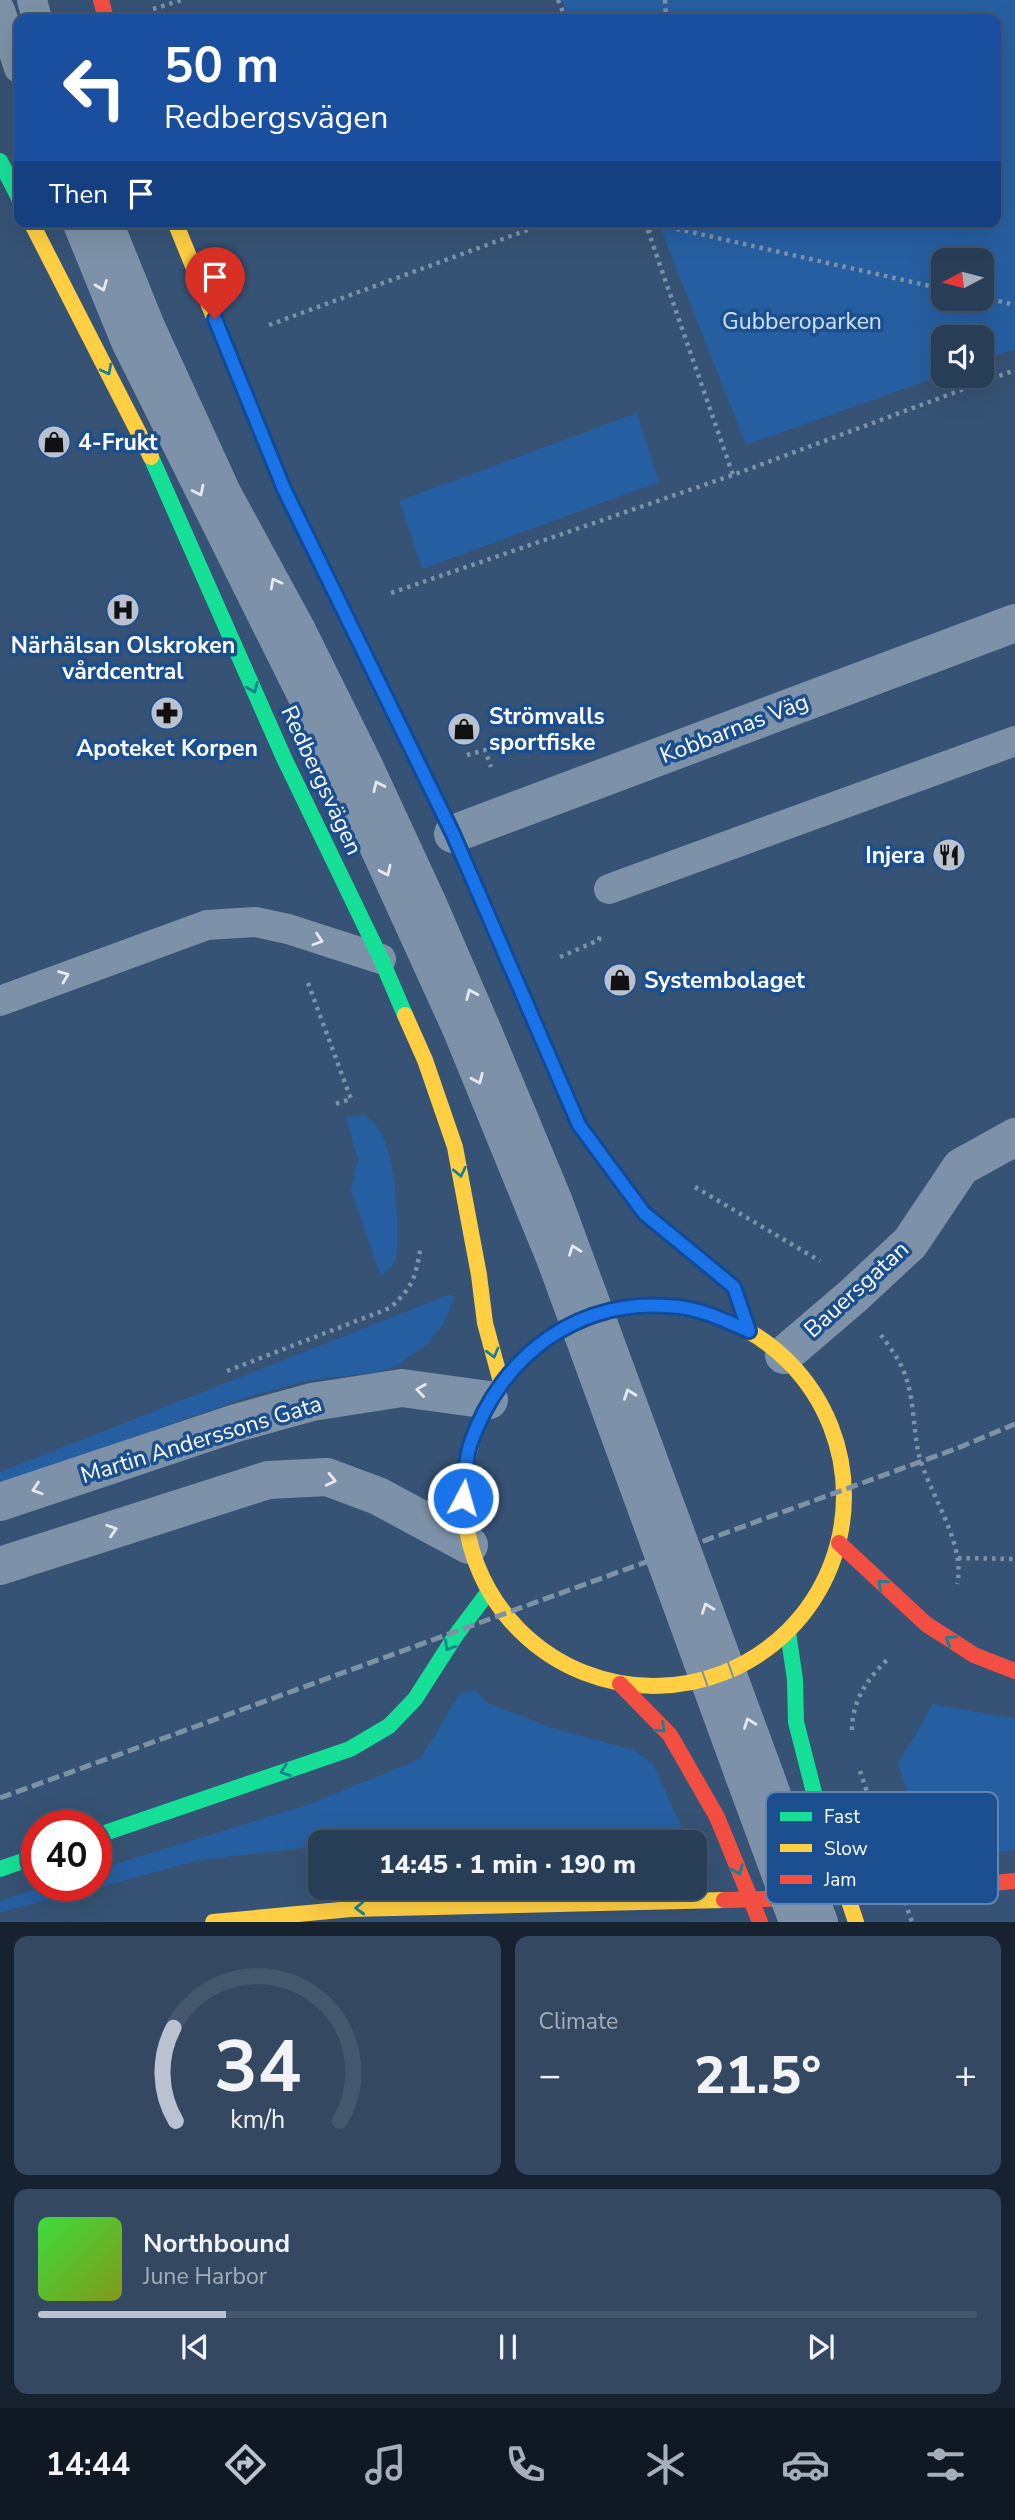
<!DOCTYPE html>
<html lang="en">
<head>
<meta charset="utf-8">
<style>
	body { margin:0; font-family:"Nunito Sans",sans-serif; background:#344961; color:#f1f3f6; height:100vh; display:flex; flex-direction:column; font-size:26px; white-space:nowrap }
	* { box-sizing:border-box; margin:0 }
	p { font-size:23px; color:#a5aeba }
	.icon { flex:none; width:38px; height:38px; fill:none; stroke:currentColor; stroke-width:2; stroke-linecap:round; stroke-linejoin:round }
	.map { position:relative; height:1922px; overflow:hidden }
	.details { display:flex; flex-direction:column; gap:14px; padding:14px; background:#162230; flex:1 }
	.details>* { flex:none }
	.top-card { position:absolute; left:14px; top:14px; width:987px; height:214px; border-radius:14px; box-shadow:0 7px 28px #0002,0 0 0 2px #44576d; background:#1a4fa0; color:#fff; overflow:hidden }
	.needle { width:46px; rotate:263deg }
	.buttons { position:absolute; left:931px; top:248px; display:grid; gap:14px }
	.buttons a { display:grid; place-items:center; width:63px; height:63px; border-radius:14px; background:#283e57; box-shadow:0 7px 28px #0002,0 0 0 2px #44576d; font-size:35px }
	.speed { position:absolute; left:21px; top:1810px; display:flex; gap:14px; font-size:35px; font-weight:700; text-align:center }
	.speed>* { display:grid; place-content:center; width:91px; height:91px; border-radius:50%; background:#283e57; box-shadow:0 7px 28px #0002,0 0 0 2px #44576d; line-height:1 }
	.speed .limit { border:10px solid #d22; background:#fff; color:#111 }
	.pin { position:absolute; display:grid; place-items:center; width:60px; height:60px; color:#fff; margin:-72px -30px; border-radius:50% 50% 50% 0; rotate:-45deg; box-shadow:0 0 7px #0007 }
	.pin .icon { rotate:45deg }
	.me { position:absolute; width:77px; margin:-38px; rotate:6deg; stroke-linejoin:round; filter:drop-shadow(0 0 5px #0008) }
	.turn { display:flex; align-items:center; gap:24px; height:147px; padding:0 35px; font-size:32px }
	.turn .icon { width:91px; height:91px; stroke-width:2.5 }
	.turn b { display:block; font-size:49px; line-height:60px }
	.then { display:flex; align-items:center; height:66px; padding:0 35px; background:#0003; gap:14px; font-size:26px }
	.big { font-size:52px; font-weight:800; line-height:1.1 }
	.details .card { flex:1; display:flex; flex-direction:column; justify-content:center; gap:10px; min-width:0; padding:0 24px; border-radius:14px; background:#344961 }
	.details .dial { align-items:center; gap:0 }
	.dial svg { height:182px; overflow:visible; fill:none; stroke:#44576d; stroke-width:7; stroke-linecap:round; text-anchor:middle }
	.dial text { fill:#f1f3f6; stroke:none }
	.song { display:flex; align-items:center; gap:21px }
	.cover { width:84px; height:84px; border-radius:10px; background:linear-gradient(135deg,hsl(120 70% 55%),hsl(70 70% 35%)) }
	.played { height:7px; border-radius:4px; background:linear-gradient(90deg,#b9c2ce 20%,#44576d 20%) }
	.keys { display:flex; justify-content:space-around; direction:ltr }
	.heat { display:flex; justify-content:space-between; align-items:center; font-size:38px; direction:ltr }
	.details .tiles { flex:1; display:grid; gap:14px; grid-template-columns:1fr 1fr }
	.card:last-child { grid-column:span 2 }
	.trip { position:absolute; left:308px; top:1830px; width:399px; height:70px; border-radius:14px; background:#283e57; box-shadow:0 7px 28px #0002,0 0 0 2px #44576d; font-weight:800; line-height:70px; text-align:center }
	.tabs { display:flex; height:112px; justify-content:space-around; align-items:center; background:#101923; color:#a5aeba }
	.tabs .icon { width:49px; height:49px }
	.tabs .selected { color:#b9c2ce }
	.tabs b { font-size:32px; color:#f1f3f6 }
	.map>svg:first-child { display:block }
	.green { fill:#265fa1; fill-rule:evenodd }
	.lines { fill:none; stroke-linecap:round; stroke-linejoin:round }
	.path { stroke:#7d92a8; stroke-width:4.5; stroke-dasharray:3.5 5; stroke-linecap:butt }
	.lane { stroke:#7d92a8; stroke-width:30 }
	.street { stroke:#7d92a8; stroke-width:38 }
	.fast { stroke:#16e098; stroke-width:16 }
	.slow { stroke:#ffcf43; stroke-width:16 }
	.jam { stroke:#f24e42; stroke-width:16 }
	.tram { stroke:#7e92a7; stroke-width:2 }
	.rail { stroke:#7e92a7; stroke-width:5; stroke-dasharray:12 5; stroke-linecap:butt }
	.path-bridge { stroke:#7d92a8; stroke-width:4.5; stroke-dasharray:3.5 5; stroke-linecap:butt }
	.lane-bridge { stroke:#7d92a8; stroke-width:30 }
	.slow-bridge { stroke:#ffcf43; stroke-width:16 }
	.jam-bridge { stroke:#f24e42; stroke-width:16 }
	.oneway { stroke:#e5e9ee }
	.oneway2 { stroke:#198292 }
	.route-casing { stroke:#114b97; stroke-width:18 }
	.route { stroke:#1a73e8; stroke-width:12 }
	.labels { text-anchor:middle; stroke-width:7; stroke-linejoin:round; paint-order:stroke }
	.park-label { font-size:23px; fill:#cfe3fa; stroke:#1b4f8f }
	.poi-label { font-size:23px; font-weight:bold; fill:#fff; stroke:#1b4f8f; text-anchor:start }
	.street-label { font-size:23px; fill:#fff; stroke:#1b4f8f }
	.key { fill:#1b4f8f; stroke:#5f84b1; stroke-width:2 }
	.key-label { font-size:19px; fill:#fff }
</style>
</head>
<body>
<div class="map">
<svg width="1015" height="1922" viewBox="0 0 1015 1922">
	<rect width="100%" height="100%" fill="#365274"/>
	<g class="green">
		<path d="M562,0H1015V349L982,361V338H943V375L746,445L658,222H996V19H569ZM943,261H982V299H943Z"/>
		<polygon points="637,413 659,482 422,569 399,501"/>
		<path d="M364,1114C370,1120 379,1127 382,1135C397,1167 399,1225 396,1261L381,1277L351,1190L358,1159L346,1118Z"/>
		<polygon points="451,1294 454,1298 444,1323 428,1343 398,1365 380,1372 309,1380 254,1395 0,1484 0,1472"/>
		<polygon points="476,1690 487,1703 552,1728 634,1750 653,1764 689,1843 410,1838 360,1843 320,1843 320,1846 199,1860 89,1890 0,1912 0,1901 49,1885 96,1885 96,1870 310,1804 420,1759 460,1694"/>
		<polygon points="933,1704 1015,1719 1015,1850 929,1859 898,1764"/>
	</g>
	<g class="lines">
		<g class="path">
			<polyline points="558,0 566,19"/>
			<polyline points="665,0 666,19"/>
			<polyline points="153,9 182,0"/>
			<polyline points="645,222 733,475"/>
			<polyline points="660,225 943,289"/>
			<polyline points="648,231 664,222"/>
			<polyline points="982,297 1015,305"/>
			<polyline points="269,325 549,222"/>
			<polyline points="391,593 733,475 1015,370"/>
			<polyline points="467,755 485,750 491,767"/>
			<polyline points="560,957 599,940 600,932"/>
			<polyline points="308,983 351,1099 335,1104"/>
			<polyline points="695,1187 820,1261"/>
			<path d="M881,1335C889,1346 899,1359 904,1372C914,1397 913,1425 918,1451C926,1489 967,1544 957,1584"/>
			<path d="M227,1371L390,1308C414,1286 415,1278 421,1246"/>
			<polyline points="958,1558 1015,1559"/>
			<path d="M852,1730C852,1699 869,1677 890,1657"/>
		</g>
		<g class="lane">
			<polyline points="32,0 37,19"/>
			<polyline points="0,10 19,68"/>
			<polyline points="77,222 126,342 341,774 458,1031 552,1261 740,1776"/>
			<polyline points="108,222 150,326 226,492 300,628 367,763 430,899 487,1031 557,1199 769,1775"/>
			<polyline points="609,889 1015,741"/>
			<polyline points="0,1001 207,925 255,922 288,929 381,959"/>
		</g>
		<g class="street">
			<polyline points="453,834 1015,623"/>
			<polyline points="784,1355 853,1296 910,1243 961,1167 1015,1137"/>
			<polyline points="0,1502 236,1423 312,1402 402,1388 489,1400"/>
			<polyline points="0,1566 268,1480 327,1477 378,1496 469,1545"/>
		</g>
		<g class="fast">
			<polyline points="0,161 19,198"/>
			<polyline points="151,457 284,758 381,959 405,1015"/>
			<polyline points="788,1632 795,1680 796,1722 819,1812"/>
			<polyline points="96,1836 350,1749 389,1726 415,1699 456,1635 489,1591"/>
			<polyline points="0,1869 37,1856"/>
		</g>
		<g class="slow">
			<polyline points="31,222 151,457"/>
			<polyline points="175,222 284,489 368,661"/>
			<polyline points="405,1015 425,1060 455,1147 479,1275 485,1323 501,1382"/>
			<polyline points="549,1057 579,1125 644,1213 734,1287 749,1330"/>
			<circle cx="654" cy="1496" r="190"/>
			<polyline points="213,1922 351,1909 724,1900"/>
		</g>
		<g class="jam">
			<polyline points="101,0 106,19"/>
			<polyline points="368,661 453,834 549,1057"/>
			<polyline points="839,1543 926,1624 974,1655 1015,1671"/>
			<polyline points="620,1684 670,1735 717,1817"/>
			<polyline points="724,1900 846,1897 1015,1881"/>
		</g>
		<g class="tram">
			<polyline points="32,0 37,19"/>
			<polyline points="0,10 19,68"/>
			<polyline points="77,222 126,342 341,774 458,1031 552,1261 794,1922"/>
			<polyline points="108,222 150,326 226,492 300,628 367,763 430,899 557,1199 575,1252 600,1313 823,1922"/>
		</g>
		<polyline class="rail" points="0,1798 958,1448 1015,1424"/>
		<g class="path-bridge">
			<polyline points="860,1771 868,1795"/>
			<polyline points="905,1902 912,1922"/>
		</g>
		<g class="lane-bridge">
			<polyline points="769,1775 823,1922"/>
			<polyline points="740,1776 794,1922"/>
		</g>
		<polyline class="slow-bridge" points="819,1812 856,1922"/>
		<polyline class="jam-bridge" points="717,1817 760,1922"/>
	</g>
	<defs><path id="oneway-chevron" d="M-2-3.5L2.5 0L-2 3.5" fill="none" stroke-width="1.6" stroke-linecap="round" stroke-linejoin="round" transform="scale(1.75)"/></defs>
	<g class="oneway">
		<use href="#oneway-chevron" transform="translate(102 286) rotate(68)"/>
		<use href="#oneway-chevron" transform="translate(199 491) rotate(64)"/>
		<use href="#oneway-chevron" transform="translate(275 583) rotate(-118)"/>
		<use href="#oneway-chevron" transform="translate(378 786) rotate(-115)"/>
		<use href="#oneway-chevron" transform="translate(386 871) rotate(65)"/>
		<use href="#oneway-chevron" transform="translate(318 940) rotate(18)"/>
		<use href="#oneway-chevron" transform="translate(64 976) rotate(-21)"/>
		<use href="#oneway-chevron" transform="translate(471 994) rotate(-113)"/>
		<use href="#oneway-chevron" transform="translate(478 1079) rotate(67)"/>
		<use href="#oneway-chevron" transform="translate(574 1250) rotate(-110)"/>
		<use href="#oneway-chevron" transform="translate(421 1390) rotate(-172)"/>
		<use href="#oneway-chevron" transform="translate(629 1394) rotate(-110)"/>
		<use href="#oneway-chevron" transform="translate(331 1480) rotate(13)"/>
		<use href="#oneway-chevron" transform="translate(37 1489) rotate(162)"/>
		<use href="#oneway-chevron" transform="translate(112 1530) rotate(-18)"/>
		<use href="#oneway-chevron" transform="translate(707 1608) rotate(-110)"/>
		<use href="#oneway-chevron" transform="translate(749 1723) rotate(-110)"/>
	</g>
	<g class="oneway2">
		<use href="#oneway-chevron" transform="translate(107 370) rotate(63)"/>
		<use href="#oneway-chevron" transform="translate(253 688) rotate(67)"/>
		<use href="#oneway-chevron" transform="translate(460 1172) rotate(78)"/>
		<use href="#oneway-chevron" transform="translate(493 1353) rotate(75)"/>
		<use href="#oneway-chevron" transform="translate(882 1584) rotate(-137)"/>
		<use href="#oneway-chevron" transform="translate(950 1640) rotate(-147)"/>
		<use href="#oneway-chevron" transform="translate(449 1646) rotate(121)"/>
		<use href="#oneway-chevron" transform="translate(661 1728) rotate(43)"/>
		<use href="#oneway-chevron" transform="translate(285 1771) rotate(161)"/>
		<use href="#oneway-chevron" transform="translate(738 1870) rotate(67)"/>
		<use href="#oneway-chevron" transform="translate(360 1908) rotate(178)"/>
	</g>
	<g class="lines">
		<defs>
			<path id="route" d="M215,319L284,489L453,834L579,1125L644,1213L734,1287L749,1331C726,1321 704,1310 679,1307C581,1295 501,1354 470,1445C465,1461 465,1481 463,1498"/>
		</defs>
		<use href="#route" class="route-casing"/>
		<use href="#route" class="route"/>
	</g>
	<defs>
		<symbol id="shop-disc" viewBox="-11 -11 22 22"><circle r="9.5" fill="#b9c2ce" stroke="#1b4f8f"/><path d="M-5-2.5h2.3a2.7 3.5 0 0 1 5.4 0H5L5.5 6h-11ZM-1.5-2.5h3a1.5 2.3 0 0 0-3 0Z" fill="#111"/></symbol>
		<symbol id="hospital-disc" viewBox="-11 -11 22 22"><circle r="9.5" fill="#b9c2ce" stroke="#1b4f8f"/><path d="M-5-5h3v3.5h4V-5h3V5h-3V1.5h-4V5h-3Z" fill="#111"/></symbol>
		<symbol id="pharmacy-disc" viewBox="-11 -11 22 22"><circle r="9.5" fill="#b9c2ce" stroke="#1b4f8f"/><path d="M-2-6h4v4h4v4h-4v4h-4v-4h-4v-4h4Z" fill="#111"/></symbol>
		<symbol id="restaurant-disc" viewBox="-11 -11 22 22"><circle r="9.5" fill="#b9c2ce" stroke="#1b4f8f"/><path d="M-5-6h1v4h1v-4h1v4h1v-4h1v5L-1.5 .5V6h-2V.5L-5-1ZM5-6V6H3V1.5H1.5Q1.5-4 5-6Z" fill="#111"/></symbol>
	</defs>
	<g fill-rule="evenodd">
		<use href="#shop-disc" x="35" y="423" width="38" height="38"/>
		<use href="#hospital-disc" x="104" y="591" width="38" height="38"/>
		<use href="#pharmacy-disc" x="148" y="694" width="38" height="38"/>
		<use href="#shop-disc" x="445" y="710" width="38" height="38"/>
		<use href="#restaurant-disc" x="930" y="836" width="38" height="38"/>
		<use href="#shop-disc" x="601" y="961" width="38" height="38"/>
	</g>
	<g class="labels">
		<g class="park-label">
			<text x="802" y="329">Gubberoparken</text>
		</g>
		<g class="poi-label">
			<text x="78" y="450">4-Frukt</text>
			<text x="123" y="653" text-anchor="middle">Närhälsan Olskroken<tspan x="123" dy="26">vårdcentral</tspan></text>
			<text x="489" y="724">Strömvalls<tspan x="489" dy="26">sportfiske</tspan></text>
			<text x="167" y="756" text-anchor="middle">Apoteket Korpen</text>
			<text x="925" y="863" text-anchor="end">Injera</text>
			<text x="644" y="988">Systembolaget</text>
		</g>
		<g class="street-label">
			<text transform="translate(734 728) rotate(-21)" y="8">Kobbarnas Väg</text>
			<text transform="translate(322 780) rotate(65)" y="8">Redbergsvägen</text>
			<text transform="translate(856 1289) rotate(-42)" y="8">Bauersgatan</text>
			<text transform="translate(201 1439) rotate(-17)" y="8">Martin Anderssons Gata</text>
		</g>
	</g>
	<rect x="766" y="1792" width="232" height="112" rx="10" class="key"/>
	<rect x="780" y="1812" width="32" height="9" fill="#16e098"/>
	<rect x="780" y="1844" width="32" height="8" fill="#ffcf43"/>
	<rect x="780" y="1875" width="32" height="9" fill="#f24e42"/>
	<g class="key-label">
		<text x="824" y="1823">Fast</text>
		<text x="824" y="1855">Slow</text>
		<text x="824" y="1886">Jam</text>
	</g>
</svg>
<div class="buttons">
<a><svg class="needle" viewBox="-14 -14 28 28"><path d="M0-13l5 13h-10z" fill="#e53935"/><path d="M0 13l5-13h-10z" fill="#a5aeba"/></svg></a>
<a><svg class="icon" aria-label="sound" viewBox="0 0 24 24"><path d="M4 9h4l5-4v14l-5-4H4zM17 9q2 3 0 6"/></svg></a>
</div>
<div class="speed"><div class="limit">40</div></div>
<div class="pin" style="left:215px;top:319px;background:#d93025"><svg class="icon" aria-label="arrive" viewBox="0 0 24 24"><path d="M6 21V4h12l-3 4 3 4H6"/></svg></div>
<svg class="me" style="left:463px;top:1498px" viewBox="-20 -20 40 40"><circle r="17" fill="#1a73e8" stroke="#fff" stroke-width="3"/><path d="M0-11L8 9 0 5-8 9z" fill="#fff"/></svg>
<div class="trip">14:45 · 1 min · 190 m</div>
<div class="top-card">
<div class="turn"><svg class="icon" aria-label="left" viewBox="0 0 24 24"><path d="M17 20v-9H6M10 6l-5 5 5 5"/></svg><div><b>50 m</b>Redbergsvägen</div></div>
<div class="then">Then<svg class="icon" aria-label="arrive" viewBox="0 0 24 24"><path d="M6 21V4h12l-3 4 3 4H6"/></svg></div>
</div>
</div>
<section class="details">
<div class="tiles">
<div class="card dial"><svg viewBox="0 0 100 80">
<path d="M14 69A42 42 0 1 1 86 69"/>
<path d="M14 69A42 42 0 0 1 13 28" stroke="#b9c2ce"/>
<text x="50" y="56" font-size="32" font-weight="700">34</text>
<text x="50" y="72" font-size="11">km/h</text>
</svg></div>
<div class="card"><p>Climate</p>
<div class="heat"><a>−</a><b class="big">21.5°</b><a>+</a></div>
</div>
<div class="card">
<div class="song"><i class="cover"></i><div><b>Northbound</b><p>June Harbor</p></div></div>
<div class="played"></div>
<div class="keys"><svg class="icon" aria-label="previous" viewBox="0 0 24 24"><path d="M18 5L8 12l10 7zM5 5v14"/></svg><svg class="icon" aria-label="pause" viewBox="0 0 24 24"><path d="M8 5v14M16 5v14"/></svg><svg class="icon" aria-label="next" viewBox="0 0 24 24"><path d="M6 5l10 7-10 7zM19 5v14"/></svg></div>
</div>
</div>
</section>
<nav class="tabs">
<b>14:44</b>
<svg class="icon selected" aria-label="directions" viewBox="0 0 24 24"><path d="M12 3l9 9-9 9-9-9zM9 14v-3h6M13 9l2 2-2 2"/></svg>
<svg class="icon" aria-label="music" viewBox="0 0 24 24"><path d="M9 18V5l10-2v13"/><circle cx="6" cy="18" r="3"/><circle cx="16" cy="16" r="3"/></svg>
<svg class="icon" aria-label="phone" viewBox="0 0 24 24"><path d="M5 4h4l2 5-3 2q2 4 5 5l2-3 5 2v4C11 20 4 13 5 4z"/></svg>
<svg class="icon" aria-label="climate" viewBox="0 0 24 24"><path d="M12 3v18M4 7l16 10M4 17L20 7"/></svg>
<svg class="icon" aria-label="car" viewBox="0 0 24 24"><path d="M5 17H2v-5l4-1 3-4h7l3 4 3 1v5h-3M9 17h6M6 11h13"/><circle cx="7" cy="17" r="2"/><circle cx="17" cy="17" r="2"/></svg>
<svg class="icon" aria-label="filters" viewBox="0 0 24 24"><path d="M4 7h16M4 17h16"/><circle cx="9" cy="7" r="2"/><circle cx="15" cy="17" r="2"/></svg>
</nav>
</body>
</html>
